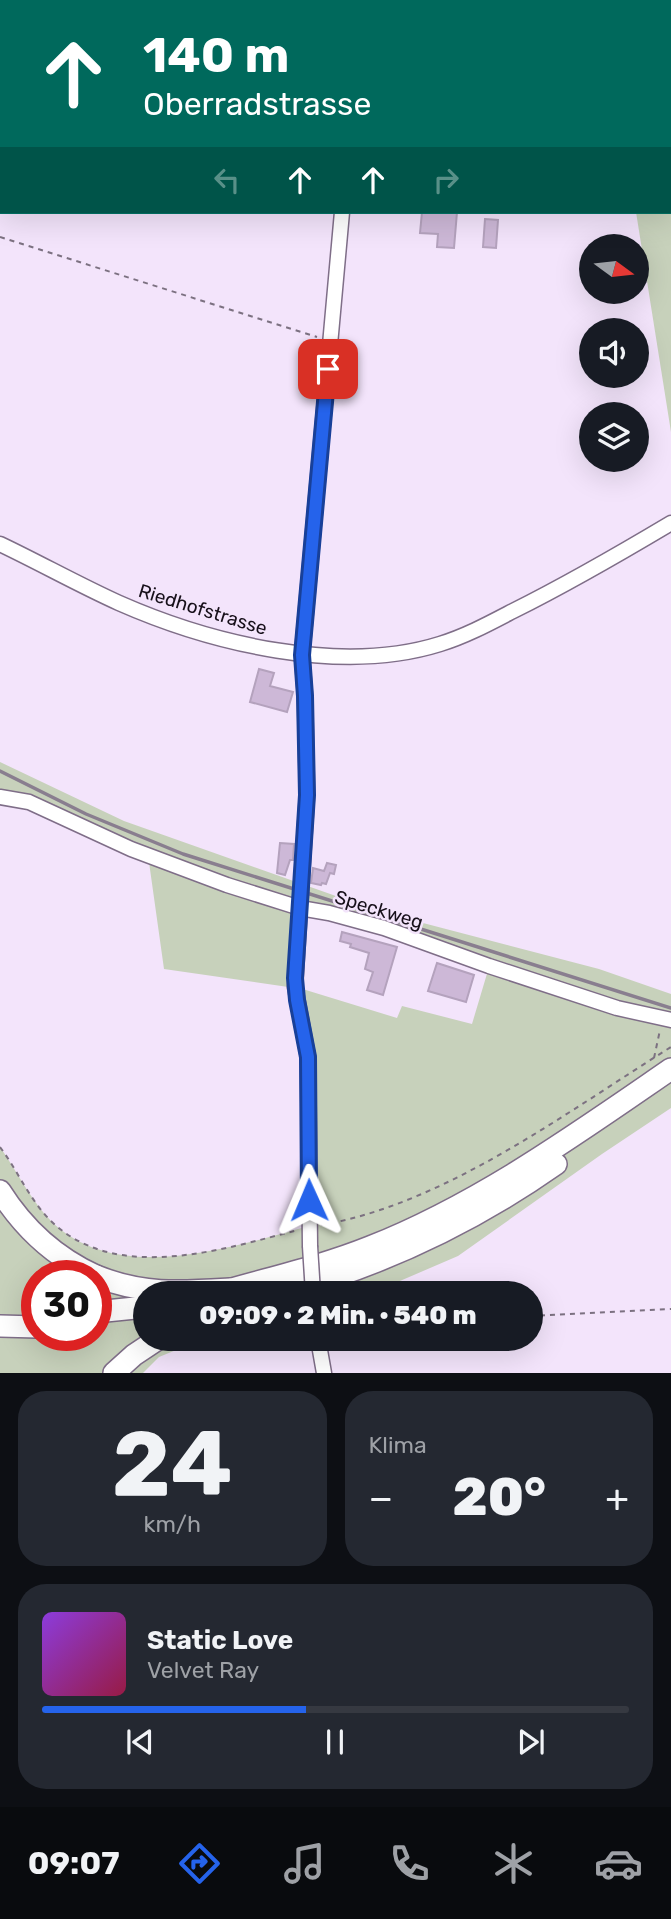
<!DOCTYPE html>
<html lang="de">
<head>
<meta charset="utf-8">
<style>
	body { margin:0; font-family:Rubik,sans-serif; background:#242831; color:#f1f3f6; height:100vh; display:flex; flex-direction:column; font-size:26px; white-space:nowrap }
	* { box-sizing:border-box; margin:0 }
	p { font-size:23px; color:#9ea1a6 }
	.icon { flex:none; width:38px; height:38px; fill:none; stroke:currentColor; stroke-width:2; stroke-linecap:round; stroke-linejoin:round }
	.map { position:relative; height:1373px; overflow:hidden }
	.side { display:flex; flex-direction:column; gap:18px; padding:18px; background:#0d0f14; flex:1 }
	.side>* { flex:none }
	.banner { position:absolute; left:0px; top:0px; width:672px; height:214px; box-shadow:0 7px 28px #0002; background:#00695c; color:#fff; overflow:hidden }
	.needle { width:46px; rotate:105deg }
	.tools { position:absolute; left:579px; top:234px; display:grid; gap:14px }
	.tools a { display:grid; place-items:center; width:70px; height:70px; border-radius:50%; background:#171b24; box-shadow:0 7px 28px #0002; font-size:35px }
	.speed { position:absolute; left:21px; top:1260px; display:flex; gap:14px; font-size:35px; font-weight:700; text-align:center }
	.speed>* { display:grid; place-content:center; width:91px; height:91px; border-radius:50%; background:#171b24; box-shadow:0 7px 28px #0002; line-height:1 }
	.speed .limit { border:10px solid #d22; background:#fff; color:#111 }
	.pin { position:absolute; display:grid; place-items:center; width:60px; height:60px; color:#fff; margin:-30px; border-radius:14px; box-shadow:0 4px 10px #0006 }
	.me { position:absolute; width:77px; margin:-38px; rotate:359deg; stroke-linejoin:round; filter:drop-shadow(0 0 5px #0008) }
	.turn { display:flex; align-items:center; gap:24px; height:147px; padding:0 28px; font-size:32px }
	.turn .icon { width:91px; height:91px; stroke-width:2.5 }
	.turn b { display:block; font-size:49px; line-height:60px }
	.lanes { display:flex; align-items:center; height:66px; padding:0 28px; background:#0003; justify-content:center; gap:35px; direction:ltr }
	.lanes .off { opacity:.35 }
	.big { font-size:52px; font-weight:800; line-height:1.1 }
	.side .card { flex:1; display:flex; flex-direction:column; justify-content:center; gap:10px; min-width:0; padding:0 24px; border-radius:28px; background:#242831 }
	.side .dial { align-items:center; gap:0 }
	.dial b { font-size:91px; line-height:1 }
	.song { display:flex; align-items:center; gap:21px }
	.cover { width:84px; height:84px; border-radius:10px; background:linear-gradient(135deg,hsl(270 70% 55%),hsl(340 70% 35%)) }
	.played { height:7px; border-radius:4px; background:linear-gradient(90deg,#2563eb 45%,#363941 45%) }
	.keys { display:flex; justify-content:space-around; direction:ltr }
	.heat { display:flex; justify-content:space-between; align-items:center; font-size:38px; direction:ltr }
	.side .tiles { flex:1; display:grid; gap:18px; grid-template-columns:1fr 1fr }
	.card:last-child { grid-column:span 2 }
	.trip { position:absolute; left:133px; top:1281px; width:410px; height:70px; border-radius:35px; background:#171b24; box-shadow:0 7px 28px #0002; font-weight:800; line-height:70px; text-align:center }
	.tabs { display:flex; height:112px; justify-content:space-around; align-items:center; background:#090b0e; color:#9ea1a6 }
	.tabs .icon { width:49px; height:49px }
	.tabs .current { color:#2563eb }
	.tabs b { font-size:32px; color:#f1f3f6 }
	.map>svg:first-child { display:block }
	.green { fill:#c7d1bb; fill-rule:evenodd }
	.building { fill:#cdb8d7; stroke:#b4a2bd; stroke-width:2 }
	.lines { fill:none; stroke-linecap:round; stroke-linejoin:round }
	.minor-casing { stroke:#7f6e88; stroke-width:17 }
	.highway-casing { stroke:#7f6e88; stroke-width:24 }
	.path { stroke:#7c7181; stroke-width:2; stroke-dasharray:5 5; stroke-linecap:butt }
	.minor { stroke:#fff; stroke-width:14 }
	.highway { stroke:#fff; stroke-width:21 }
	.rail { stroke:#897e8f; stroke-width:3.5 }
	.minor-bridge-casing { stroke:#7f6e88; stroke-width:17; stroke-linecap:butt }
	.minor-bridge { stroke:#fff; stroke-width:14 }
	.route-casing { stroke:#184099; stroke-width:18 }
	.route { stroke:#2563eb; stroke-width:12 }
	.labels { text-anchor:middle; stroke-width:5; stroke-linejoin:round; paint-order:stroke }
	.street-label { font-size:19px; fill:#17101a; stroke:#f3e4fb }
</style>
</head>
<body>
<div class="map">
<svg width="671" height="1373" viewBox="0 0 671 1373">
	<rect width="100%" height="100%" fill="#f3e4fb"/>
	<g class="green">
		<polygon points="671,100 671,432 636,212 670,212"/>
		<path d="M0,762L124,821L381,912L599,969L671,994V1108L602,1154L458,1256L372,1293H145V1339H203L159,1357L143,1373H0V1147C17,1171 31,1201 52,1222C119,1286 232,1247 309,1226L308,1057L295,988L164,969L148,855L0,797ZM300,908L489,967L472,1024L402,1006L397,1018L296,987ZM37,1276H96V1335H37Z"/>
	</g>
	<g class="building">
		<polygon points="422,212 457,212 454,248 437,247 438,234 420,233"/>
		<polygon points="485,219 498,220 496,248 483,247"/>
		<polygon points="259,669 274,673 270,686 293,692 287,712 250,702"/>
		<polygon points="280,843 294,844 293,860 290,860 285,875 277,873"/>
		<polygon points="327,863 336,865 334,874 330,873 326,884 322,883 321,885 311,883 313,868 324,871"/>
		<polygon points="342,932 397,947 383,995 367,990 373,972 365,969 369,953 350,947 351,944 340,941"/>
		<polygon points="437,963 474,975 466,1002 428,991"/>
	</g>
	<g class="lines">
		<defs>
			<g id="minor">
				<polyline points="361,2 361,0"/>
				<path d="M0,544C40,563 79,585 119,603C212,644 341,675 440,644C466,636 490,623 513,611C567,584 619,554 671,523"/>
				<polyline points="0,797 29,802 131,849 227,885 300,908 329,913 384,928 489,966 617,1008 671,1020"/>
				<polyline points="310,1246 308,1057 295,987 307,795 305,696 302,655 342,212"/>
				<polyline points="318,1339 324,1373"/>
			</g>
			<g id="highway">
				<path d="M0,1191C24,1229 54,1257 96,1276"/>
				<path d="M96,1276C143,1295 181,1292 230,1289"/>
				<path d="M218,1293C269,1278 320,1267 370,1247C479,1204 575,1135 671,1069"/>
				<path d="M280,1293C379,1267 472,1223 556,1164"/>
				<polyline points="96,1312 145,1307"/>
				<polyline points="0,1326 37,1327"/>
				<polyline points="114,1373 134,1355 158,1339"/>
			</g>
		</defs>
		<use href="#minor" class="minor-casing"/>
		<use href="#highway" class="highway-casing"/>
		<g class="path">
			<polyline points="0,237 317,337"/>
			<polyline points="654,1058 660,1030"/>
			<path d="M0,1147C18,1171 30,1201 52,1222C117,1284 224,1249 298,1230"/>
			<path d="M321,1225C445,1204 565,1113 671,1047"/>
			<polyline points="530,1316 671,1309"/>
		</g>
		<use href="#minor" class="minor"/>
		<use href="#highway" class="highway"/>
		<polyline class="rail" points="0,771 86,814 183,854 671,1008"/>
		<defs>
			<polyline id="minor-bridge" points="310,1246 313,1293"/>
		</defs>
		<use href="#minor-bridge" class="minor-bridge-casing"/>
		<use href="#minor-bridge" class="minor-bridge"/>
	</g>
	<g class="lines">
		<defs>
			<polyline id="route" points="309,1200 308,1057 297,1000 295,978 307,795 305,696 302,655 328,369"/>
		</defs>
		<use href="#route" class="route-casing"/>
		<use href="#route" class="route"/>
	</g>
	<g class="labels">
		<g class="street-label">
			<text transform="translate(203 609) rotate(17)" y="7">Riedhofstrasse</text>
			<text transform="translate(379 909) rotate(17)" y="7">Speckweg</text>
		</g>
	</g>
</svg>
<div class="tools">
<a><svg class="needle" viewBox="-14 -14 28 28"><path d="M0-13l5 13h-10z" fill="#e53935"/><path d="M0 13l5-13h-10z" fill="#9ea1a6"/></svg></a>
<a><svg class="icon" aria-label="sound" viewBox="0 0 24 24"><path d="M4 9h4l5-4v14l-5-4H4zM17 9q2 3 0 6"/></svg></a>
<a><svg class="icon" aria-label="layers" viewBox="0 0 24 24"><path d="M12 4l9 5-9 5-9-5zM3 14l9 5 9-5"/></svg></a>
</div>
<div class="speed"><div class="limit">30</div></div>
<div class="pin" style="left:328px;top:369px;background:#d93025"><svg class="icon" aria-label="arrive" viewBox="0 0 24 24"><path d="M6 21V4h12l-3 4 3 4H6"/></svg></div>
<svg class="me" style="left:309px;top:1200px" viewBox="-20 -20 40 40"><path d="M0-17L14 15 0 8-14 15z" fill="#2563eb" stroke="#fff" stroke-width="4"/></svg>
<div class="trip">09:09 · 2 Min. · 540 m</div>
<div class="banner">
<div class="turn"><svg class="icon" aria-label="ahead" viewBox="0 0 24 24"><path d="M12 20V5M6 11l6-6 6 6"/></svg><div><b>140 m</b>Oberradstrasse</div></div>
<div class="lanes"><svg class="icon off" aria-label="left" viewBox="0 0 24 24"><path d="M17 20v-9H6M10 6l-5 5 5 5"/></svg><svg class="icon" aria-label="ahead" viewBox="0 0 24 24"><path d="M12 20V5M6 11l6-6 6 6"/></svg><svg class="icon" aria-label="ahead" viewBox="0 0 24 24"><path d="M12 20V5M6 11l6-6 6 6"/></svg><svg class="icon off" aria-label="right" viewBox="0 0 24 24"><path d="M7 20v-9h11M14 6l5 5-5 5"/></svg></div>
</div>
</div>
<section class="side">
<div class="tiles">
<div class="card dial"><b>24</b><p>km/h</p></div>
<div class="card"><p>Klima</p>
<div class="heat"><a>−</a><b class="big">20°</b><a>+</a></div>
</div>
<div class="card">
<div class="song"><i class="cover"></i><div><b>Static Love</b><p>Velvet Ray</p></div></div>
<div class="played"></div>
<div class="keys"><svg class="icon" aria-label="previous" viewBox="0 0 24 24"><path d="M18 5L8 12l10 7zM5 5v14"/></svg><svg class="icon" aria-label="pause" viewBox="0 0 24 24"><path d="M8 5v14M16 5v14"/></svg><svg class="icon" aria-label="next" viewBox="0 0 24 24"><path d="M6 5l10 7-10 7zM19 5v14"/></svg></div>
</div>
</div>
</section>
<nav class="tabs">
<b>09:07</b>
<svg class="icon current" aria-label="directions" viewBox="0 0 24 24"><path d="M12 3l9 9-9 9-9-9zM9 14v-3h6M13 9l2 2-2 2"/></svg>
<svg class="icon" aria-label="music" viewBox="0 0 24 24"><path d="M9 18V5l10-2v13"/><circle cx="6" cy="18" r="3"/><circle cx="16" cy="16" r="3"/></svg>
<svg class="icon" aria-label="phone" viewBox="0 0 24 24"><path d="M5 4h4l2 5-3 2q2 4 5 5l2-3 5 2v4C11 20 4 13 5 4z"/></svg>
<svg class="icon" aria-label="climate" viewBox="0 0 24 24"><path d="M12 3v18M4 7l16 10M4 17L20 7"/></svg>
<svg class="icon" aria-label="car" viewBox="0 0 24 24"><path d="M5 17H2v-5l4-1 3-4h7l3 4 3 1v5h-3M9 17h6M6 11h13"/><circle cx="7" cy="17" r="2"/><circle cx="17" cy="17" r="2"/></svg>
</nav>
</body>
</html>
